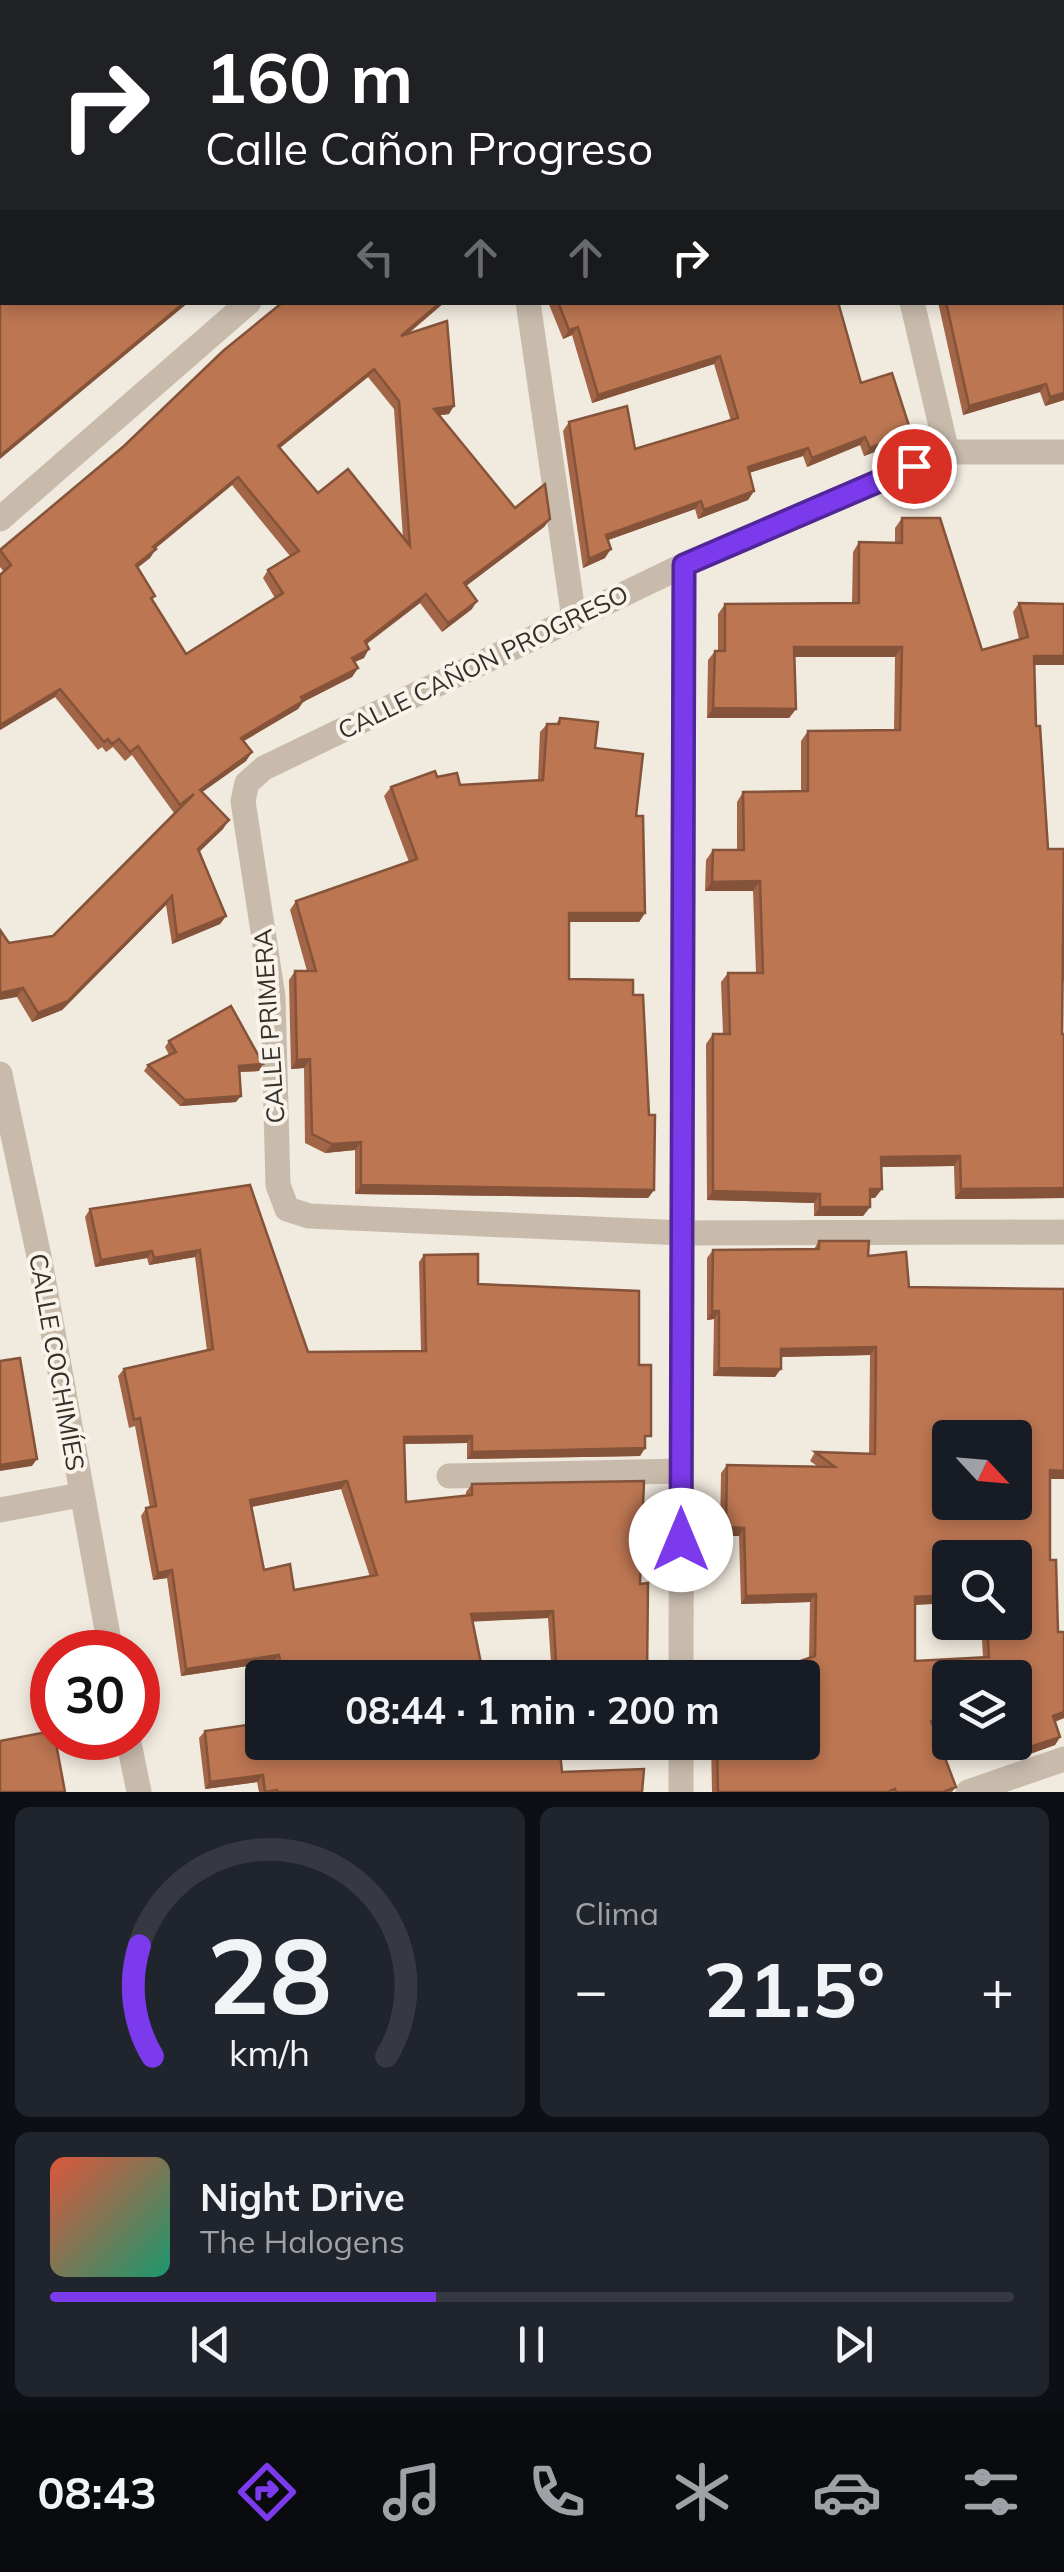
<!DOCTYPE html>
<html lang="es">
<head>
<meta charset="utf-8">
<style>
	body { margin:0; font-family:Mulish,sans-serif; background:#20242c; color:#f1f3f6; height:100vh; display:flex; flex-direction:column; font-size:38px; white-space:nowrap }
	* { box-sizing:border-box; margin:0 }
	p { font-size:32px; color:#9ea1a6 }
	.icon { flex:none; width:55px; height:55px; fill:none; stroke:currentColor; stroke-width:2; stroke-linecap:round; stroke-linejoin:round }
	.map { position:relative; height:1792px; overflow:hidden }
	.drawer { display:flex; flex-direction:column; gap:15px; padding:15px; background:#0d0f14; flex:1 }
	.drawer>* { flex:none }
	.top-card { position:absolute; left:0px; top:0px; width:1065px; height:305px; box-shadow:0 5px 15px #0003; background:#202124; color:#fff; overflow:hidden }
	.needle { width:65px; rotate:116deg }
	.tools { position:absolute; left:932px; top:1420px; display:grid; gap:20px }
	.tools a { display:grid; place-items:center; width:100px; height:100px; border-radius:10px; background:#171b24; box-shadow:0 5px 15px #0003; font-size:50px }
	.speed { position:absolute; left:30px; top:1630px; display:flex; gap:20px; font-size:50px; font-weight:700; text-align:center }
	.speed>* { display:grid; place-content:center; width:130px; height:130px; border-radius:50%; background:#171b24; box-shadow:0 5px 15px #0003; line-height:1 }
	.speed .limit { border:15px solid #d22; background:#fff; color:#111 }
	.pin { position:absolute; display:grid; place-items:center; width:85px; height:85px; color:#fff; margin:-42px; border:5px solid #fff; border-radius:50%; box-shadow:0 2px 10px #0007 }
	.me { position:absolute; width:110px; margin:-55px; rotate:0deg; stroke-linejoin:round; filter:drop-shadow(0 0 8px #0008) }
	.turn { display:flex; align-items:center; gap:35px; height:210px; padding:0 40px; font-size:45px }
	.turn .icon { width:130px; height:130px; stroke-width:2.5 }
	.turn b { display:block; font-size:70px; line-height:85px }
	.lanes { display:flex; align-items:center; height:95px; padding:0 40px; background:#0003; justify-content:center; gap:50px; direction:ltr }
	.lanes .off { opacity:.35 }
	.big { font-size:75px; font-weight:700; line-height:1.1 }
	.drawer .tile { flex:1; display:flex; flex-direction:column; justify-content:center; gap:15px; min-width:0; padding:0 35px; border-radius:15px; background:#20242c }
	.drawer .dial { align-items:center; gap:0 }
	.dial svg { height:260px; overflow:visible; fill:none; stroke:#363941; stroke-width:7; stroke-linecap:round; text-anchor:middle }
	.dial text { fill:#f1f3f6; stroke:none }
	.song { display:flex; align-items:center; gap:30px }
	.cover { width:120px; height:120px; border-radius:15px; background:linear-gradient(135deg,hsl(10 70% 55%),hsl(160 70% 35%)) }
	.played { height:10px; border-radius:5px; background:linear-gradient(90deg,#7c3aed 40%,#363941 40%) }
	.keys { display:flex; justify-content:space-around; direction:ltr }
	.heat { display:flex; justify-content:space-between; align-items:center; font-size:55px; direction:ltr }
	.drawer .tiles { flex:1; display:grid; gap:15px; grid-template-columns:1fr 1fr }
	.tile:last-child { grid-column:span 2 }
	.trip { position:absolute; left:245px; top:1660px; width:575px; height:100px; border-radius:10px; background:#171b24; box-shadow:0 5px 15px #0003; font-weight:700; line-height:100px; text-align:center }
	.tab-bar { display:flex; height:160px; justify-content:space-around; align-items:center; background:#090b0e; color:#9ea1a6 }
	.tab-bar .icon { width:70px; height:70px }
	.tab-bar .selected { color:#7c3aed }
	.tab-bar b { font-size:45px; color:#f1f3f6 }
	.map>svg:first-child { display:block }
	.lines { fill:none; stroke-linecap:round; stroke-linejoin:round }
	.minor { stroke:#c8bbac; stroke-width:25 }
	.wall { fill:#a26547; fill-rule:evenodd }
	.shaded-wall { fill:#845339 }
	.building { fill:#bc7652; stroke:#845339; stroke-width:2.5; fill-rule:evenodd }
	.route-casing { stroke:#51269a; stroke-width:25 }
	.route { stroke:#7c3aed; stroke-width:18 }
	.labels { text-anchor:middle; stroke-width:8; stroke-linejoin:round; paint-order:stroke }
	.street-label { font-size:25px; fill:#372f2a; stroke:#f9f4eb }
</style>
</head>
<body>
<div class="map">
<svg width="1064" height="1792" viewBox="0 0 1064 1792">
	<rect width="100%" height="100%" fill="#f1eadf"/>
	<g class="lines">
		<g class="minor">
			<polyline points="609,2 612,0"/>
			<polyline points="1062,140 1064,140"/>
			<polyline points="528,302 574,619"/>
			<polyline points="912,302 947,452"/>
			<polyline points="1064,452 947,452 684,565 264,768 247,783 243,801 273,997 278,1185 287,1209 309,1216 683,1233 1064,1232"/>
			<polyline points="0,519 249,302"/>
			<polyline points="0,1074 40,1261 111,1652"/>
			<polyline points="449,1476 681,1471"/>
			<polyline points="0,1510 80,1495"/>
			<polyline points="681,1678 684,565"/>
			<polyline points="128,1738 139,1792"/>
			<polyline points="681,1792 681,1742"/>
			<polyline points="968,1792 1064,1759"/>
		</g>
	</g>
	<g class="wall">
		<path d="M283,302H445L408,334L449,414L440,415L515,508L550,519L544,527L466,586L472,609L442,632L420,603L367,644L364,658L354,662L358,668L352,677L303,702L298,709L244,741L252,752L246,761L202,792L223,829L199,851L226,916L220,924L172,944L166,905L62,1010L32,1022L17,997L9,943L53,936L179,809L174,813L132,755L125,761L113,747L106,752L102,747L98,750L55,697L0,730V575L4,572L0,567V550L124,446ZM368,377L394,409L403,538L318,493L280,448ZM232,485L290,556L268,570L263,578L275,598L186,654L152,600L155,596L138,567L150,558L155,549Z"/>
		<polygon points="548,302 838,302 861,383 911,432 906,440 864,456 860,445 807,467 803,456 749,473 754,491 748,500 698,519 695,509 608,540 605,558 583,568 563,431 569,422 635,449 731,421 714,364 592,403 572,335 563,339"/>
		<polygon points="938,302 1062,302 1064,400 1045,406 1040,392 963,415"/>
		<polygon points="902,518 982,650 1019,639 1013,612 1019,603 1034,665 1036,726 1048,849 1064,849 1064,981 1062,981 1062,1034 1064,1034 1064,1198 955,1199 954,1166 881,1167 875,1198 870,1198 870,1207 863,1216 814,1216 814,1203 707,1200 706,1044 713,1034 723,1034 721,982 728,973 756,973 753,891 705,891 706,860 713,850 737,850 737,802 743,792 801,791 801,741 808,731 894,730 895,657 795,657 796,709 789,718 707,718 708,660 715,651 718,651 718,614 725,604 852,603 853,552 859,542 895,543 895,528"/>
		<polygon points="560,718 595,748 636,816 645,913 639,922 569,922 569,979 633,995 649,1115 654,1190 648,1198 355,1194 355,1150 325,1153 305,1143 304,1068 291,1069 289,980 295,971 307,971 290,910 296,901 409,862 384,796 391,787 437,777 460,785 538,780 540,732 547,724 556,724"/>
		<polygon points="169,1041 263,1064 259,1071 239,1072 236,1102 180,1106 144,1071 148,1065 169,1055 165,1047"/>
		<path d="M250,1185L308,1352L421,1351L419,1262L424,1255L639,1365L645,1444V1448L640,1456L467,1459V1443L404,1444L406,1502L466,1496V1492L472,1484L640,1584L647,1678H552L548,1618L473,1621L484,1678H276L274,1662L181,1676L167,1578L153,1580L141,1516L146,1508H150L135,1426L129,1428L118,1376L124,1369L207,1351L195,1257L149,1265L147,1258L95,1267L85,1217L90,1209ZM341,1489L370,1577L294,1590L264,1570L252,1507Z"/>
		<path d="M819,1241L868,1256L909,1287L1064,1289V1479H1050V1560L1058,1632H1064V1718L1055,1722L1060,1737L1055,1745L1024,1756L1015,1732V1678H950V1721L933,1727L956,1787L952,1792H712L711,1742H802L809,1658L810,1602L741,1604L739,1536H720L721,1473L727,1465L817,1466L810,1461L815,1452L869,1454L870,1355L781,1357L775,1377L713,1376L714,1319L707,1320V1258L713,1250L814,1249ZM950,1558L1015,1622H981L983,1657L915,1661V1605L950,1603Z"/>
		<polygon points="205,1731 562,1772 642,1792 259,1792 257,1782 205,1789 199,1738"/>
	</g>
	<g class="shaded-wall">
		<polygon points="349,0 371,0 363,2 341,2"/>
		<polygon points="185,302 189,302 0,459 0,456"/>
		<polygon points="441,302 445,302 395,344 401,336"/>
		<polygon points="578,327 572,335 563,339 569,330"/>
		<polygon points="720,356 714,364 592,403 598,395"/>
		<polygon points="374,369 368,377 272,454 278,446"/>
		<polygon points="1046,384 1040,392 963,415 969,406"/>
		<polygon points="1064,393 1064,400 1045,406 1050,397"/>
		<polygon points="454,406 449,414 428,417 434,409"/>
		<polygon points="911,432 906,440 864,456 870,448"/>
		<polygon points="865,437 860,445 807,467 812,458"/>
		<polygon points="808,448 803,456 742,475 748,467"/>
		<polygon points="238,477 232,485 147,555 153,547"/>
		<polygon points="754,491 748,500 698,519 704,510"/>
		<polygon points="701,501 695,509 600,543 606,535"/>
		<polygon points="550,519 544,527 458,592 464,583"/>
		<polygon points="156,549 150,558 131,573 136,565"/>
		<polygon points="611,549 605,558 583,568 589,559"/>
		<polygon points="426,594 420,603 359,649 365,641"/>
		<polygon points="477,601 472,609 442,632 448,623"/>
		<polygon points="794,647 902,647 895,657 788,657"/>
		<polygon points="369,649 364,658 346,666 352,658"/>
		<polygon points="1034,656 1064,656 1064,665 1028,665"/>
		<polygon points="358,668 352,677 303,702 298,709 235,746 241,738 301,697"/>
		<polygon points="60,689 55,697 0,730 0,725"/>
		<polygon points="713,708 796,709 789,718 707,718"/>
		<polygon points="252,752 246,761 194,798 200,790"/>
		<polygon points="229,820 223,829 193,858 198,849"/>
		<polygon points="760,881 753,891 705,891 712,882"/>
		<polygon points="172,896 166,905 62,1010 32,1022 38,1013"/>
		<polygon points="569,913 645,913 639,922 563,922"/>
		<polygon points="226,916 220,924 172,944 177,936"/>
		<polygon points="23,988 17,997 0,1000 0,993"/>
		<polygon points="310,1059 304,1068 291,1069 297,1060"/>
		<polygon points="263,1064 259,1071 235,1072 239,1066"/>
		<polygon points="241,1096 236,1102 180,1106 185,1100"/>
		<polygon points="361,1142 355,1150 325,1153 332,1144"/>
		<polygon points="960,1156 954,1166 875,1167 881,1157"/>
		<polygon points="361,1185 654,1190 648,1198 355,1194"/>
		<polygon points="1064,1188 1064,1198 955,1199 961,1189"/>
		<polygon points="870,1189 882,1189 875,1198 863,1198"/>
		<polygon points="713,1191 820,1194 814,1203 707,1200"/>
		<polygon points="820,1207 870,1207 863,1216 814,1216"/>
		<polygon points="200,1250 195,1257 149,1265 154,1258"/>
		<polygon points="152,1251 147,1258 95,1267 101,1260"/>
		<polygon points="712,1311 719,1311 714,1319 707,1320"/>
		<polygon points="876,1347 870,1355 776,1357 781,1349"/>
		<polygon points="719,1368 781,1369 775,1377 713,1376"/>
		<polygon points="472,1436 467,1443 399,1444 404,1437"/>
		<polygon points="645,1448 640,1456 467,1459 472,1452"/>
		<polygon points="37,1459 32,1466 0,1471 0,1465"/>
		<polygon points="1050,1470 1064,1471 1064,1479 1045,1479"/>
		<polygon points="347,1481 341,1489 245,1508 250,1500"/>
		<polygon points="726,1527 744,1528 739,1536 720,1536"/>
		<polygon points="172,1570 167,1578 153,1580 158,1573"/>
		<polygon points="816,1594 810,1602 741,1604 746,1596"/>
		<polygon points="950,1595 950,1603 909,1605 915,1597"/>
		<polygon points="553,1611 548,1618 466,1622 471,1614"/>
		<polygon points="279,1655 274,1662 181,1676 186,1669"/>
		<polygon points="1064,1712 1064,1718 1047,1724 1053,1716"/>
		<polygon points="950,1715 950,1721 925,1729 931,1721"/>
		<polygon points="1060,1737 1055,1745 1024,1756 1030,1747"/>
		<polygon points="263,1775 257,1782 205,1789 210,1782"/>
	</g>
	<g class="building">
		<polygon points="0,0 349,0 341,2 2,2 2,302 185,302 0,456"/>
		<polygon points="401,0 541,0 538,2 398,2"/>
		<polygon points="684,0 825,0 821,2 679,2"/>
		<polygon points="870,0 1064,0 1064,105 1062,106 1062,2 870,2"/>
		<polygon points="1062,185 1064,185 1064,393 1050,397 1046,384 969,406 946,302 1062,302"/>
		<path d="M283,302H441L401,336L447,321L454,406L434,409L515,508L545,484L550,519L464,583L477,601L448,623L426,594L365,641L369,649L352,658L358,668L301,697L303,701L241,738L252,752L200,790L229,820L198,849L226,916L177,936L172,896L68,1001L38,1013L23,988L0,993V930L9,943L53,936L194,794L180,805L138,746L130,752L119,739L112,744L108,739L104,742L60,689L0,725V575L11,565L0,550L124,446L223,351ZM374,369L399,401L410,546L348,469L318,493L278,446ZM238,477L299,551L268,570L283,593L186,654L151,598L155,596L136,565L156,549L153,547Z"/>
		<polygon points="558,302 838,302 861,383 892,373 911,432 870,448 865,437 812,458 808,448 748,467 754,491 704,510 701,501 606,535 611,549 589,559 569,422 627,406 635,449 738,418 720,356 598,395 578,327 569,330"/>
		<polygon points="902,518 940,518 982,650 1028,637 1019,603 1064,604 1064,656 1034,656 1036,726 1040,726 1048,849 1064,849 1062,1034 1064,1034 1064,1188 961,1189 960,1156 881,1157 882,1189 870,1189 870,1207 820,1207 820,1194 713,1191 713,1034 730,1034 728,973 763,973 760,881 712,882 713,850 744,850 743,792 808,791 808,731 900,730 902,647 794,647 796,709 713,708 715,651 725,651 725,604 859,603 859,542 902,543"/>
		<polygon points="560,718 598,722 595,748 643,754 636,816 643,816 645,913 569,913 569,979 633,980 633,995 643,995 649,1115 655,1115 654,1190 361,1185 361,1142 332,1144 312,1134 310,1059 297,1060 295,971 316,971 296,901 417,859 391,787 435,771 437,777 457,773 460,785 543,780 547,724 559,724"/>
		<polygon points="231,1006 263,1064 239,1066 241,1096 185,1100 148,1065 176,1052 169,1041"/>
		<path d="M250,1185L308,1352L426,1351L424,1255L478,1254V1284L639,1291V1365H651V1436H645V1448L472,1452V1436L404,1437L406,1502L472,1495V1484L644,1481L640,1584L648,1583L647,1678H557L553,1611L471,1614L484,1678H283L279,1655L186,1669L172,1570L158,1573L146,1508L156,1506L140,1418L134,1420L124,1369L213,1349L200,1250L154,1258L152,1251L101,1260L90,1209ZM347,1481L377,1575L294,1590L290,1564L264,1570L250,1500Z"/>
		<path d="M819,1241H869L868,1256L906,1252L909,1287L1064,1289V1471L1050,1470V1560H1056L1058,1632H1064V1712L1053,1716L1060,1737L1030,1747L1015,1708V1678H950V1715L931,1721L956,1787L943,1792H896L895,1789L888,1792H718L717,1742H802V1678H751L815,1656L816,1594L746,1596L744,1528L726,1527L727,1465L835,1467L815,1452L875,1454L876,1347L781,1349V1369L719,1368V1311H712L713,1250L819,1249ZM950,1438H1015V1502H950ZM950,1558H1015V1622H987L989,1657L915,1661V1597L950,1595Z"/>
		<polygon points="20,1358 37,1459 0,1465 0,1361"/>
		<polygon points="262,1723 262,1742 559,1742 562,1772 644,1769 642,1792 277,1792 277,1790 265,1792 263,1775 210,1782 205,1731"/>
		<polygon points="52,1731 52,1738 55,1738 65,1792 0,1792 0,1741"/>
	</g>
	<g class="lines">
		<defs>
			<polyline id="route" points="681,1540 684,565 914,466"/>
		</defs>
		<use href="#route" class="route-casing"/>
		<use href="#route" class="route"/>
	</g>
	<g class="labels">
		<g class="street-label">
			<text transform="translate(483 662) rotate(-26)" y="9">CALLE CAÑON PROGRESO</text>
			<text transform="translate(269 1026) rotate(-94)" y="9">CALLE PRIMERA</text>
			<text transform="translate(57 1362) rotate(80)" y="9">CALLE COCHIMÍES</text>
		</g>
	</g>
</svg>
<div class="tools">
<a><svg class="needle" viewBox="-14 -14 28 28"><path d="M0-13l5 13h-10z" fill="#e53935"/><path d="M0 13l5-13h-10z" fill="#9ea1a6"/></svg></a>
<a><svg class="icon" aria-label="search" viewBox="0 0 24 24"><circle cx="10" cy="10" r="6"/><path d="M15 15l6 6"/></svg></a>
<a><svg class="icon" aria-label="layers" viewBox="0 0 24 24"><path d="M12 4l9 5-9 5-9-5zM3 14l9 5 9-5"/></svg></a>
</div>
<div class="speed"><div class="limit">30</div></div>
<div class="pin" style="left:914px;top:466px;background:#d93025"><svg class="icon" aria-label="arrive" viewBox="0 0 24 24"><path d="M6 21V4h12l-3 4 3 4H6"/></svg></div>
<svg class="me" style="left:681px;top:1540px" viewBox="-20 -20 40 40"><circle r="19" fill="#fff"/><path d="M0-13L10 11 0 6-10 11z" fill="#7c3aed"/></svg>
<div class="trip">08:44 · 1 min · 200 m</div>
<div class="top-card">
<div class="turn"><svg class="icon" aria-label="right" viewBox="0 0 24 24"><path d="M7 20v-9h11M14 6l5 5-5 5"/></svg><div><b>160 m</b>Calle Cañon Progreso</div></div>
<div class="lanes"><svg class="icon off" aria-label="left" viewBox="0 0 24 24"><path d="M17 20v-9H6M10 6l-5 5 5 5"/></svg><svg class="icon off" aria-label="ahead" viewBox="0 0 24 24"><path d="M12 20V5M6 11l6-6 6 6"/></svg><svg class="icon off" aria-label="ahead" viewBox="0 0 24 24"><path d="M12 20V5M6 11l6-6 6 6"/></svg><svg class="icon" aria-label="right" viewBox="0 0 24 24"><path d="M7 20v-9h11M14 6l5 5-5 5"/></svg></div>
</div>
</div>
<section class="drawer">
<div class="tiles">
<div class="tile dial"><svg viewBox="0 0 100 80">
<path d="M14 69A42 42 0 1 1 86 69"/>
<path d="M14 69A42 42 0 0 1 10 35" stroke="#7c3aed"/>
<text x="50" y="56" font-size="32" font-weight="700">28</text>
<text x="50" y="72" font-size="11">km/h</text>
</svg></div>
<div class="tile"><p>Clima</p>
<div class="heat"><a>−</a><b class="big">21.5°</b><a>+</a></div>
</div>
<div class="tile">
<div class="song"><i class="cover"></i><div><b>Night Drive</b><p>The Halogens</p></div></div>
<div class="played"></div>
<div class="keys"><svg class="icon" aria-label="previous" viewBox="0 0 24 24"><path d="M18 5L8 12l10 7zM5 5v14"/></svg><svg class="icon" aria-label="pause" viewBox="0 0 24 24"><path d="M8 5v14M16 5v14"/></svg><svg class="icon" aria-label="next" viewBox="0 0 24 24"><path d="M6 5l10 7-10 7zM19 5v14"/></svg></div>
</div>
</div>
</section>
<nav class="tab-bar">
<b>08:43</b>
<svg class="icon selected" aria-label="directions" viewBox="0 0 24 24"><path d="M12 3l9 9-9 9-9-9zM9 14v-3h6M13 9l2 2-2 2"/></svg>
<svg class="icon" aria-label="music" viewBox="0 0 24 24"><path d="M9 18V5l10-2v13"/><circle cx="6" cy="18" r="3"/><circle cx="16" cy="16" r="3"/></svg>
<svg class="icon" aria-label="phone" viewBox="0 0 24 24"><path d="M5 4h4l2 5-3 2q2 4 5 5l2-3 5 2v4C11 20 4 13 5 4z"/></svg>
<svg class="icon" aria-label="climate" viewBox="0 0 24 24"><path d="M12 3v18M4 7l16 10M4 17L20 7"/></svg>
<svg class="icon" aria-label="car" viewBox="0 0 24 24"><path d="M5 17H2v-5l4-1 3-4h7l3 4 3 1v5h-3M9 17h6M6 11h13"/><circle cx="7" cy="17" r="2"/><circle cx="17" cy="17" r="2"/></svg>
<svg class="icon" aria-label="filters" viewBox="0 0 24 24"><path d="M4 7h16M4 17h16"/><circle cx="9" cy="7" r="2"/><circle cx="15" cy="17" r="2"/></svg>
</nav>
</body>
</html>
